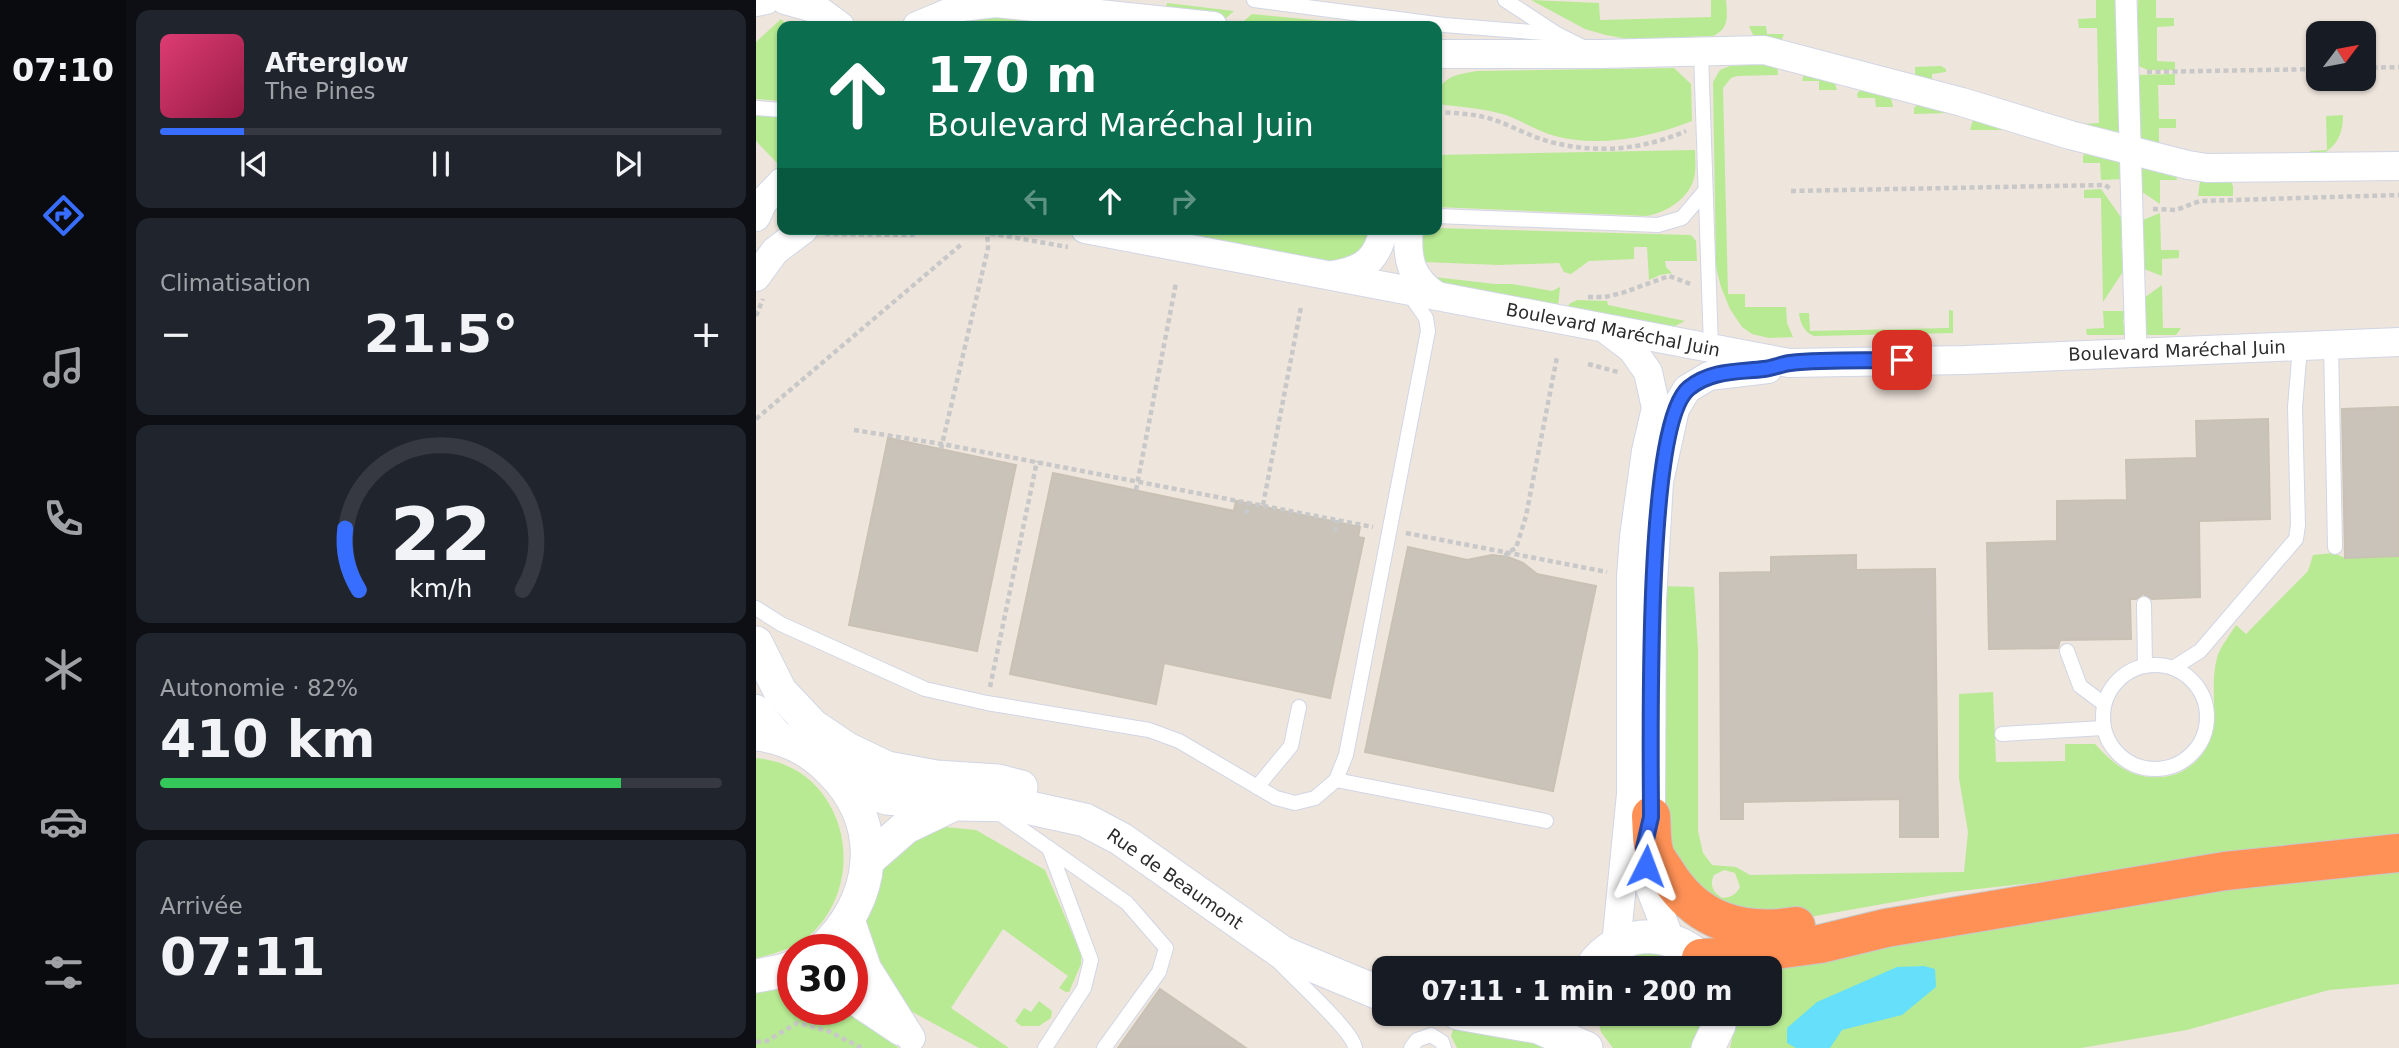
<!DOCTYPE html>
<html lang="fr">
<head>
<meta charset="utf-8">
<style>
	body { margin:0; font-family:"DejaVu Sans",sans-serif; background:#20242c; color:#f1f3f6; height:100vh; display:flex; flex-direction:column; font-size:26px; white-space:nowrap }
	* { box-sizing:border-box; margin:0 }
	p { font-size:23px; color:#9ea1a6 }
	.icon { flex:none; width:38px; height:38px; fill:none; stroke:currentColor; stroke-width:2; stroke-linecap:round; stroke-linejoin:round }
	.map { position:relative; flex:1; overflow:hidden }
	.side { display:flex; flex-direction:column; gap:10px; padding:10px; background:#0d0f14; width:630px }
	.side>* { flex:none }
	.top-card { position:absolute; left:21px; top:21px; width:665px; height:214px; border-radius:14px; box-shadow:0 2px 5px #0004; background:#0b6e4f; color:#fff; overflow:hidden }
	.needle { width:46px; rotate:58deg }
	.buttons { position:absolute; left:1550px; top:21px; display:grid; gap:14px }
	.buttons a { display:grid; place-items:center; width:70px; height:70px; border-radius:14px; background:#171b24; box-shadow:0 2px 5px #0004; font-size:35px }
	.speed { position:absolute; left:21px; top:934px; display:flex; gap:14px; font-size:35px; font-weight:700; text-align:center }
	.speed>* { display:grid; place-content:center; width:91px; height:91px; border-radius:50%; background:#171b24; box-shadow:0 2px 5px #0004; line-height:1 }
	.speed .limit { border:10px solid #d22; background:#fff; color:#111 }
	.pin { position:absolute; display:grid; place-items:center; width:60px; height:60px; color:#fff; margin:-30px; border-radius:14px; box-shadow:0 4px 10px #0006 }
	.me { position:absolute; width:77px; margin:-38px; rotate:3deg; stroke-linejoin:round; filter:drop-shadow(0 0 5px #0008) }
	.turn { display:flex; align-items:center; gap:24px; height:147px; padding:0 35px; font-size:32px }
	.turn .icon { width:91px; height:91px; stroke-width:2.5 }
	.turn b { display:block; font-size:49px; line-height:60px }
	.lanes { display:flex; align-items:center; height:66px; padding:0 35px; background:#0003; justify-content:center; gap:35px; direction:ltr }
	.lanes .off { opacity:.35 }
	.big { font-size:52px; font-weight:700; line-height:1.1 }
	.side .card { flex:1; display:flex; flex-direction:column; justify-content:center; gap:10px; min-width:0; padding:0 24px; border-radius:14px; background:#20242c }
	.side .dial { align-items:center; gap:0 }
	.dial svg { height:182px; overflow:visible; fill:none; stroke:#363941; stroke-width:7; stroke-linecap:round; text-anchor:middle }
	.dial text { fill:#f1f3f6; stroke:none }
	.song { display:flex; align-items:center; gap:21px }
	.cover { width:84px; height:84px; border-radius:10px; background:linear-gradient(135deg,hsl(340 70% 55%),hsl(340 70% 35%)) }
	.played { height:7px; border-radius:4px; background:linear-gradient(90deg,#386eff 15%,#363941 15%) }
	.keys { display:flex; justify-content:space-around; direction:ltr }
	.heat { display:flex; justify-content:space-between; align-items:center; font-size:38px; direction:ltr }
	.charge { height:10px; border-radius:5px; background:linear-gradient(90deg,#34c759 82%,#363941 0) }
	.trip { position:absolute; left:616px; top:956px; width:410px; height:70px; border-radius:14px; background:#171b24; box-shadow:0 2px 5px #0004; font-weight:700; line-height:70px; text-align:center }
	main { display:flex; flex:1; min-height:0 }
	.tab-bar { display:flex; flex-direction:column; width:126px; justify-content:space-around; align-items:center; background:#090b0e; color:#9ea1a6 }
	.tab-bar .icon { width:49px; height:49px }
	.tab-bar .on { color:#386eff }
	.tab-bar b { font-size:32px; color:#f1f3f6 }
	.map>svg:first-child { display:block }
	.green { fill:#b8ea93; fill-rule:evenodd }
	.water { fill:#65dffa }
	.building { fill:#c9c3ba; stroke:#cac1b5; stroke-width:2 }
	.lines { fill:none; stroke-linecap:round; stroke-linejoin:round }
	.service-casing { stroke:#d1d6e5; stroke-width:16 }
	.pedestrian-casing { stroke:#d1d6e5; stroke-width:23 }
	.minor-casing { stroke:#d1d6e5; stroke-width:30 }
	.tertiary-casing { stroke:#d1d6e5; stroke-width:35 }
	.motorway-casing { stroke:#c8c8c8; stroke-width:40 }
	.path { stroke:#c8c8c8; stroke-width:4.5; stroke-dasharray:5 3.5; stroke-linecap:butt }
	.service { stroke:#fff; stroke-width:14 }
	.pedestrian { stroke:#fff; stroke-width:21 }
	.minor { stroke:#fff; stroke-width:28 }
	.tertiary { stroke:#fff; stroke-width:33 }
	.motorway { stroke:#ff9156; stroke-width:38 }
	.route-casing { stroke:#2448a6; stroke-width:18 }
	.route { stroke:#386eff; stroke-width:12 }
	.labels { text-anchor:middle; stroke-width:7; stroke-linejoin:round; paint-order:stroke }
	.street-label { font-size:18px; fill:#2b2b2b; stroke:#fff }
</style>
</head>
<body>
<main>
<nav class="tab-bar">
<b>07:10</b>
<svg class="icon on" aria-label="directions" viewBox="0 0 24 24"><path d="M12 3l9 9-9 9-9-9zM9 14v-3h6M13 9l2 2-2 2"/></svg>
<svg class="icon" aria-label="music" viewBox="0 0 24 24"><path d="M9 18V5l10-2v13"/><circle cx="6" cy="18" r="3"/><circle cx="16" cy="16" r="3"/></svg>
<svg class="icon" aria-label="phone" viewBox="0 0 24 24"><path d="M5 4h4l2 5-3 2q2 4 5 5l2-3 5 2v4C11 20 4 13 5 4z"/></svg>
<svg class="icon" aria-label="climate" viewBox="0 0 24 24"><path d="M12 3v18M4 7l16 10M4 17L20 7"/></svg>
<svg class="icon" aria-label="car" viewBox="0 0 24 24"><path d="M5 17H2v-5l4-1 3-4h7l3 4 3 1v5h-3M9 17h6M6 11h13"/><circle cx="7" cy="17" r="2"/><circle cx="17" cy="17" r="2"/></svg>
<svg class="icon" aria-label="filters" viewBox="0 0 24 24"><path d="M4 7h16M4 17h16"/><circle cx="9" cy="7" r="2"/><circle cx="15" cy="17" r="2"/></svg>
</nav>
<section class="side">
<div class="card">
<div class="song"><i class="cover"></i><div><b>Afterglow</b><p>The Pines</p></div></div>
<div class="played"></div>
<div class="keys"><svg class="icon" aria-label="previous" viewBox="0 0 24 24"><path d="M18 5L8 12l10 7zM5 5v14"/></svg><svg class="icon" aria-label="pause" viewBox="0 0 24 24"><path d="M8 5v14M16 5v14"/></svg><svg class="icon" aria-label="next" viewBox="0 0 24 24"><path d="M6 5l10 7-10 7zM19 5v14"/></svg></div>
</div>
<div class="card"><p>Climatisation</p>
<div class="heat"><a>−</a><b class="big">21.5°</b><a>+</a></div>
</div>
<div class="card dial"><svg viewBox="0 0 100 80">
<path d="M14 69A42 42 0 1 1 86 69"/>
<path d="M14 69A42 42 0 0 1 8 42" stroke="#386eff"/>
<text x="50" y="56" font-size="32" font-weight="700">22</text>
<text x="50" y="72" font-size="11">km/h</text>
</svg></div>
<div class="card"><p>Autonomie · 82%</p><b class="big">410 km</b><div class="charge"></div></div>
<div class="card"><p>Arrivée</p><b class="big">07:11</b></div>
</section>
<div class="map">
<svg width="1643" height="1048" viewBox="0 0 1643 1048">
	<rect width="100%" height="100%" fill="#eee5dc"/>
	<g class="green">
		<path d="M775,0L843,3L844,20L955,17V0H970C971,17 974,28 957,36L871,39L850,35L829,29Z"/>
		<polygon points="1340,0 1360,0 1365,137 1325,124 1343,123 1341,28 1323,28 1322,19 1340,18"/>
		<polygon points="1382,0 1400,0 1400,18 1418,18 1418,26 1401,27 1401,61 1419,62 1419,70 1392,70 1380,65"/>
		<polygon points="411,3 478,11 470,18 410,10"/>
		<polygon points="496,14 621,26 537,26 488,21"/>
		<polygon points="220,15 328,26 190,26"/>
		<polygon points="25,19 32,26 26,26 26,101 0,99 0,42"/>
		<polygon points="993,26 1010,26 1011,34 1028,34 1026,39 1021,41 997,35"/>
		<polygon points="1021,63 1022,75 981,76 975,78 967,88 972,294 989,294 989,307 1030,307 1031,323 1037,337 1013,338 996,334 986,327 974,309 965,287 960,267 957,82 964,70 974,66"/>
		<polygon points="1185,66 1190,69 1190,72 1176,74 1176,83 1193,83 1190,89 1168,83 1159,76 1159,67"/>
		<path d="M918,68L935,84L936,121C896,137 842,148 799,136C782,131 766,121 750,115C727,108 704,107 681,104C681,77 698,75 721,71Z"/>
		<polygon points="1048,74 1078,81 1081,90 1063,90 1063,81 1046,81"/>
		<polygon points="1419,74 1419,85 1402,85 1403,119 1420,119 1420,128 1403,128 1403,147 1383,141 1384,110 1379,75"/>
		<polygon points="1105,89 1135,98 1137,107 1120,107 1119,98 1102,98 1101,94"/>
		<polygon points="1162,104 1192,112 1192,113 1158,114 1158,108"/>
		<polygon points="0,113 26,115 26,158 21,163 0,141"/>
		<path d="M1587,115C1587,134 1581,146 1565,155L1554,154V151L1571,150L1570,116Z"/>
		<polygon points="1217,120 1248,127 1249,130 1214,130"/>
		<path d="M939,150C939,157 940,165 939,173C936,197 912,212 891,216L681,207V155Z"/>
		<polygon points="1330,151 1367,159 1368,179 1345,180 1344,163 1327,163 1327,156"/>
		<polygon points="1382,164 1420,176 1421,180 1404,180 1404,204 1382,189"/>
		<polygon points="1474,180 1477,186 1477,196 1442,196 1444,181"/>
		<polygon points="1345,189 1369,223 1365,245 1370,267 1347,302 1345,198 1328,198 1328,190"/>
		<polygon points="1404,213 1405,250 1423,250 1423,258 1406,259 1406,276 1383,267 1382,222"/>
		<polygon points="681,228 935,235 940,241 941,261 909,261 910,267 916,273 904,275 893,280 891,247 878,247 878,259 833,261 815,274 808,272 803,263 743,265 668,262 665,229"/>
		<polygon points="408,229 620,229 620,237 587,264"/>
		<polygon points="678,277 739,284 756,284 796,291 804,287 802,307 694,286"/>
		<polygon points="1406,285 1407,328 1425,328 1420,335 1385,335 1385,300"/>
		<polygon points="821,300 851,301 852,305 929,321 915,328 812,309 813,304"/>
		<path d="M1193,310L1197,311V333L1058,336C1048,332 1044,323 1043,313H1053L1054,331L1193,328Z"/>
		<polygon points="1347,311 1370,311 1367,321 1370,335 1331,335 1330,329 1348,328"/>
		<path d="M1578,553L1589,558L1643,556V838L1489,859L1195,892L1014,924L955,908L909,853L906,586L938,587L942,649V831L947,853L956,865L980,867L994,875L1208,872L1212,832L1203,778V694L1237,692L1240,762L1309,761V744H1339C1357,764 1375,779 1403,777C1417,777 1427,772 1437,764C1471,736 1451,694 1461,658C1464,647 1474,635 1480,625L1490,634L1552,571L1557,555ZM968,870L979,873L984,887C980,895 975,897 967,898C957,893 953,885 958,875Z"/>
		<path d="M0,758C87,765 117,877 54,935C39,948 19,954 0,958Z"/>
		<polygon points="189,827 220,830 289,870 325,954 325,964 313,992 310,992 303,988 312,976 247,929 195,1008 253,1048 223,1048 149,1008 127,980 110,922 122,875 132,857 167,832"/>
		<polygon points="1643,869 1643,984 1573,990 1431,1030 1325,1048 974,1048 982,1013 1013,1013 1013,968 1393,896"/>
		<polygon points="902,951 936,968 855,968 875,955"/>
		<polygon points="13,987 37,987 37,1010 89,1010 143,1048 0,1048 0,989"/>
		<polygon points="283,1001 296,1011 295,1018 283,1026 265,1026 259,1021 268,1008 275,1012"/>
		<polygon points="840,1013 951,1013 939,1043 934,1048 857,1048 845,1032"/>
		<polygon points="698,1026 774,1033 796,1048 701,1048 695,1036"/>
	</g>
	<polygon class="water" points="1168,966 1179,969 1180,987 1146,1015 1086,1030 1074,1048 1040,1048 1031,1043 1031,1028 1061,1002 1141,967"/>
	<g class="building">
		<polygon points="1643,407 1643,556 1589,558 1586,409"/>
		<polygon points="1512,419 1514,519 1443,521 1444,597 1396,599 1387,594 1380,599 1374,599 1375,639 1304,640 1302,648 1233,649 1231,543 1301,541 1301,501 1371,500 1370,460 1441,458 1440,421"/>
		<polygon points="132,438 260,465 221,651 93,625"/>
		<polygon points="297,473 478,511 480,501 604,527 602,537 608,538 574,698 408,663 400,704 254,674"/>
		<polygon points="652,547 711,560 736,555 752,557 767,563 781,574 840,586 797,791 609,752"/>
		<polygon points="1100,555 1100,570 1179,569 1182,837 1144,837 1144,799 987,802 987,819 965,819 964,573 1015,572 1015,557"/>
		<polygon points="404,989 490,1048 362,1048"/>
	</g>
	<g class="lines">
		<defs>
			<g id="service">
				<polyline points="498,0 688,25 801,34"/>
				<polyline points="749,0 801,34 829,48"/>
				<polyline points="945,53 955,347"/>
				<polyline points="0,108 26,110"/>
				<polyline points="681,216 902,225 926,218 948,192"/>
				<polyline points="1575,345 1579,547"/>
				<polyline points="1388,604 1389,666"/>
				<polyline points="0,608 25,624 169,689 231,703 393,730 423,741 520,798 539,803 559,798 580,780 590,755 672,331 670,318 652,292"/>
				<polyline points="1311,651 1324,686 1348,704"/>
				<circle cx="1399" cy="717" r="52"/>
				<polyline points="1417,668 1444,651 1540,539 1542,525 1539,407 1544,347"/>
				<polyline points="1246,734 1347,728"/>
				<polyline points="580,780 790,821"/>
				<polyline points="501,787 535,746 543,707"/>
				<polyline points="240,811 371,903 410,948 403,972 348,1048"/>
				<path d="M524,963C538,978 598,1032 599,1048"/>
				<polyline points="289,1048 328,988 335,960 293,848"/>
				<polyline points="655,1048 661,1040 675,1035 686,1042 688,1048"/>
			</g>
			<polyline id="pedestrian" points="1370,0 1380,353"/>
			<g id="minor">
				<polyline points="29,0 61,9 84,26"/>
				<polyline points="0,2 10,0"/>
				<polyline points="161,26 206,7 240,3 457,26"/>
				<polyline points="681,54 843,54 1008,50 1206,102 1314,135 1432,165 1451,168 1643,166"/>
				<polyline points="0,217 7,202 26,182"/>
				<polyline points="329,229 1033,363 1209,360 1643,342"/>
				<path d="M653,229C650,259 655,279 681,296"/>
				<path d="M577,275C608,270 621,260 628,229"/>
				<polyline points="0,277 19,251 48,229"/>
				<polyline points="852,331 876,349 892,372 900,408 890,451 878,537 875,576 875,794 860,945"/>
				<polyline points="0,709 25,738"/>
				<polyline points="94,918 111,968 155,1038"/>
				<polyline points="914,939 892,883 889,848 895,816 896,601 903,482 919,409 931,389 953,376 1012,369"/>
				<polyline points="96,999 144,1031"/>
			</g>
			<g id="tertiary">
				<polyline points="0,643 24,691 57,726 91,749 131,768 180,777 242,781 265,787"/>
				<path d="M0,734C29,737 55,750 75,771C129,825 120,900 66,950"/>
				<polyline points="89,784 131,798 198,804 261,805 329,820 365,839 527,953 628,995"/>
				<polyline points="111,861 150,827 196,805"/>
				<path d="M835,968C864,925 923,928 953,968"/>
				<polyline points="0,976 26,971 37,967"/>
				<polyline points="702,1013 782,1027 830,1048"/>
				<polyline points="952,1048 963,1025 965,1013"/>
			</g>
			<g id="motorway">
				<path d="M895,816C896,828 895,843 899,854C901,860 907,867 910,872C940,921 985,935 1040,926"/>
				<polyline points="945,958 968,957 1064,944 1130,928 1469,871 1643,853"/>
			</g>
		</defs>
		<use href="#service" class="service-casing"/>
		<use href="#pedestrian" class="pedestrian-casing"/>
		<use href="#minor" class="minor-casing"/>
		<use href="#tertiary" class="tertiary-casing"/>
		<use href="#motorway" class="motorway-casing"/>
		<g class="path">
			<polyline points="1608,68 1643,67"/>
			<polyline points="1391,72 1563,69"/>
			<path d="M681,112C702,113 724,114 744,122C762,129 780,139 799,143C844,154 888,149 930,131"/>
			<polyline points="1035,191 1349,185 1355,189"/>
			<polyline points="1397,209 1420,210 1444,201 1643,195"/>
			<polyline points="209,229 312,247"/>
			<polyline points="69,234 157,235 158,229"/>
			<polyline points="832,297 849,297 866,293 913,276 937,285"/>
			<polyline points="0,316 7,299"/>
			<polyline points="832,364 862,372"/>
			<polyline points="0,419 207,243"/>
			<polyline points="98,430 186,444 617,527"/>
			<polyline points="185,449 232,248 231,229"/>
			<polyline points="380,490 420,283"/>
			<polyline points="507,505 545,307"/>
			<polyline points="490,514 493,502"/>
			<polyline points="579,532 581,520"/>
			<polyline points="650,533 851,572"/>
			<polyline points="749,557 751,553 760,548 770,516 801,357"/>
			<polyline points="234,687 281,461"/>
			<polyline points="0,1042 11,1041 41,1023 72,1031 106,1048"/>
		</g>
		<use href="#service" class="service"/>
		<use href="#pedestrian" class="pedestrian"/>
		<use href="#minor" class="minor"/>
		<use href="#tertiary" class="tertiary"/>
		<use href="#motorway" class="motorway"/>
	</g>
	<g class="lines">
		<defs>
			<path id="route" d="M890,866L888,848L895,817C895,748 888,424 933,388C955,370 982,372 1008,369C1017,368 1026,364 1034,363C1071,359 1109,361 1146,360"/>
		</defs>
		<use href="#route" class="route-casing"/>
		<use href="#route" class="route"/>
	</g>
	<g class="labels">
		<g class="street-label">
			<text transform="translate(857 330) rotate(11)" y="6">Boulevard Maréchal Juin</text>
			<text transform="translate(1421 351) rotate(-2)" y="6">Boulevard Maréchal Juin</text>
			<text transform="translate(419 879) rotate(35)" y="6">Rue de Beaumont</text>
		</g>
	</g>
</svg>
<div class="buttons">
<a><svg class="needle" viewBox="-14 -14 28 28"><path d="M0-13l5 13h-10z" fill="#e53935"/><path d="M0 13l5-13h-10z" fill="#9ea1a6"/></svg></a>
</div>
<div class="speed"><div class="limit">30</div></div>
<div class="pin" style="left:1146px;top:360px;background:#d93025"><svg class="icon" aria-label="arrive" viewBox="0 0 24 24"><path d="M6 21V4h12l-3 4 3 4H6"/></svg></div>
<svg class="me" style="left:890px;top:866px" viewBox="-20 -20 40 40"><path d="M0-17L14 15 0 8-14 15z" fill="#386eff" stroke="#fff" stroke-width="4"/></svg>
<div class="trip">07:11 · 1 min · 200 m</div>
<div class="top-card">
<div class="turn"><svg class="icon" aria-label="ahead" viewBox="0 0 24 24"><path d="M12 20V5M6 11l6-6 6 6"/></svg><div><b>170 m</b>Boulevard Maréchal Juin</div></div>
<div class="lanes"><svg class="icon off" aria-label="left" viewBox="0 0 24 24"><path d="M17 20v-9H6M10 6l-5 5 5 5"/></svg><svg class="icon" aria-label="ahead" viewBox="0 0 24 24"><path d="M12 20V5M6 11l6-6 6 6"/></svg><svg class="icon off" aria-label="right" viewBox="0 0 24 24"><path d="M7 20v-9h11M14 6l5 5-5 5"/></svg></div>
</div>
</div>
</main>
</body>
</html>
